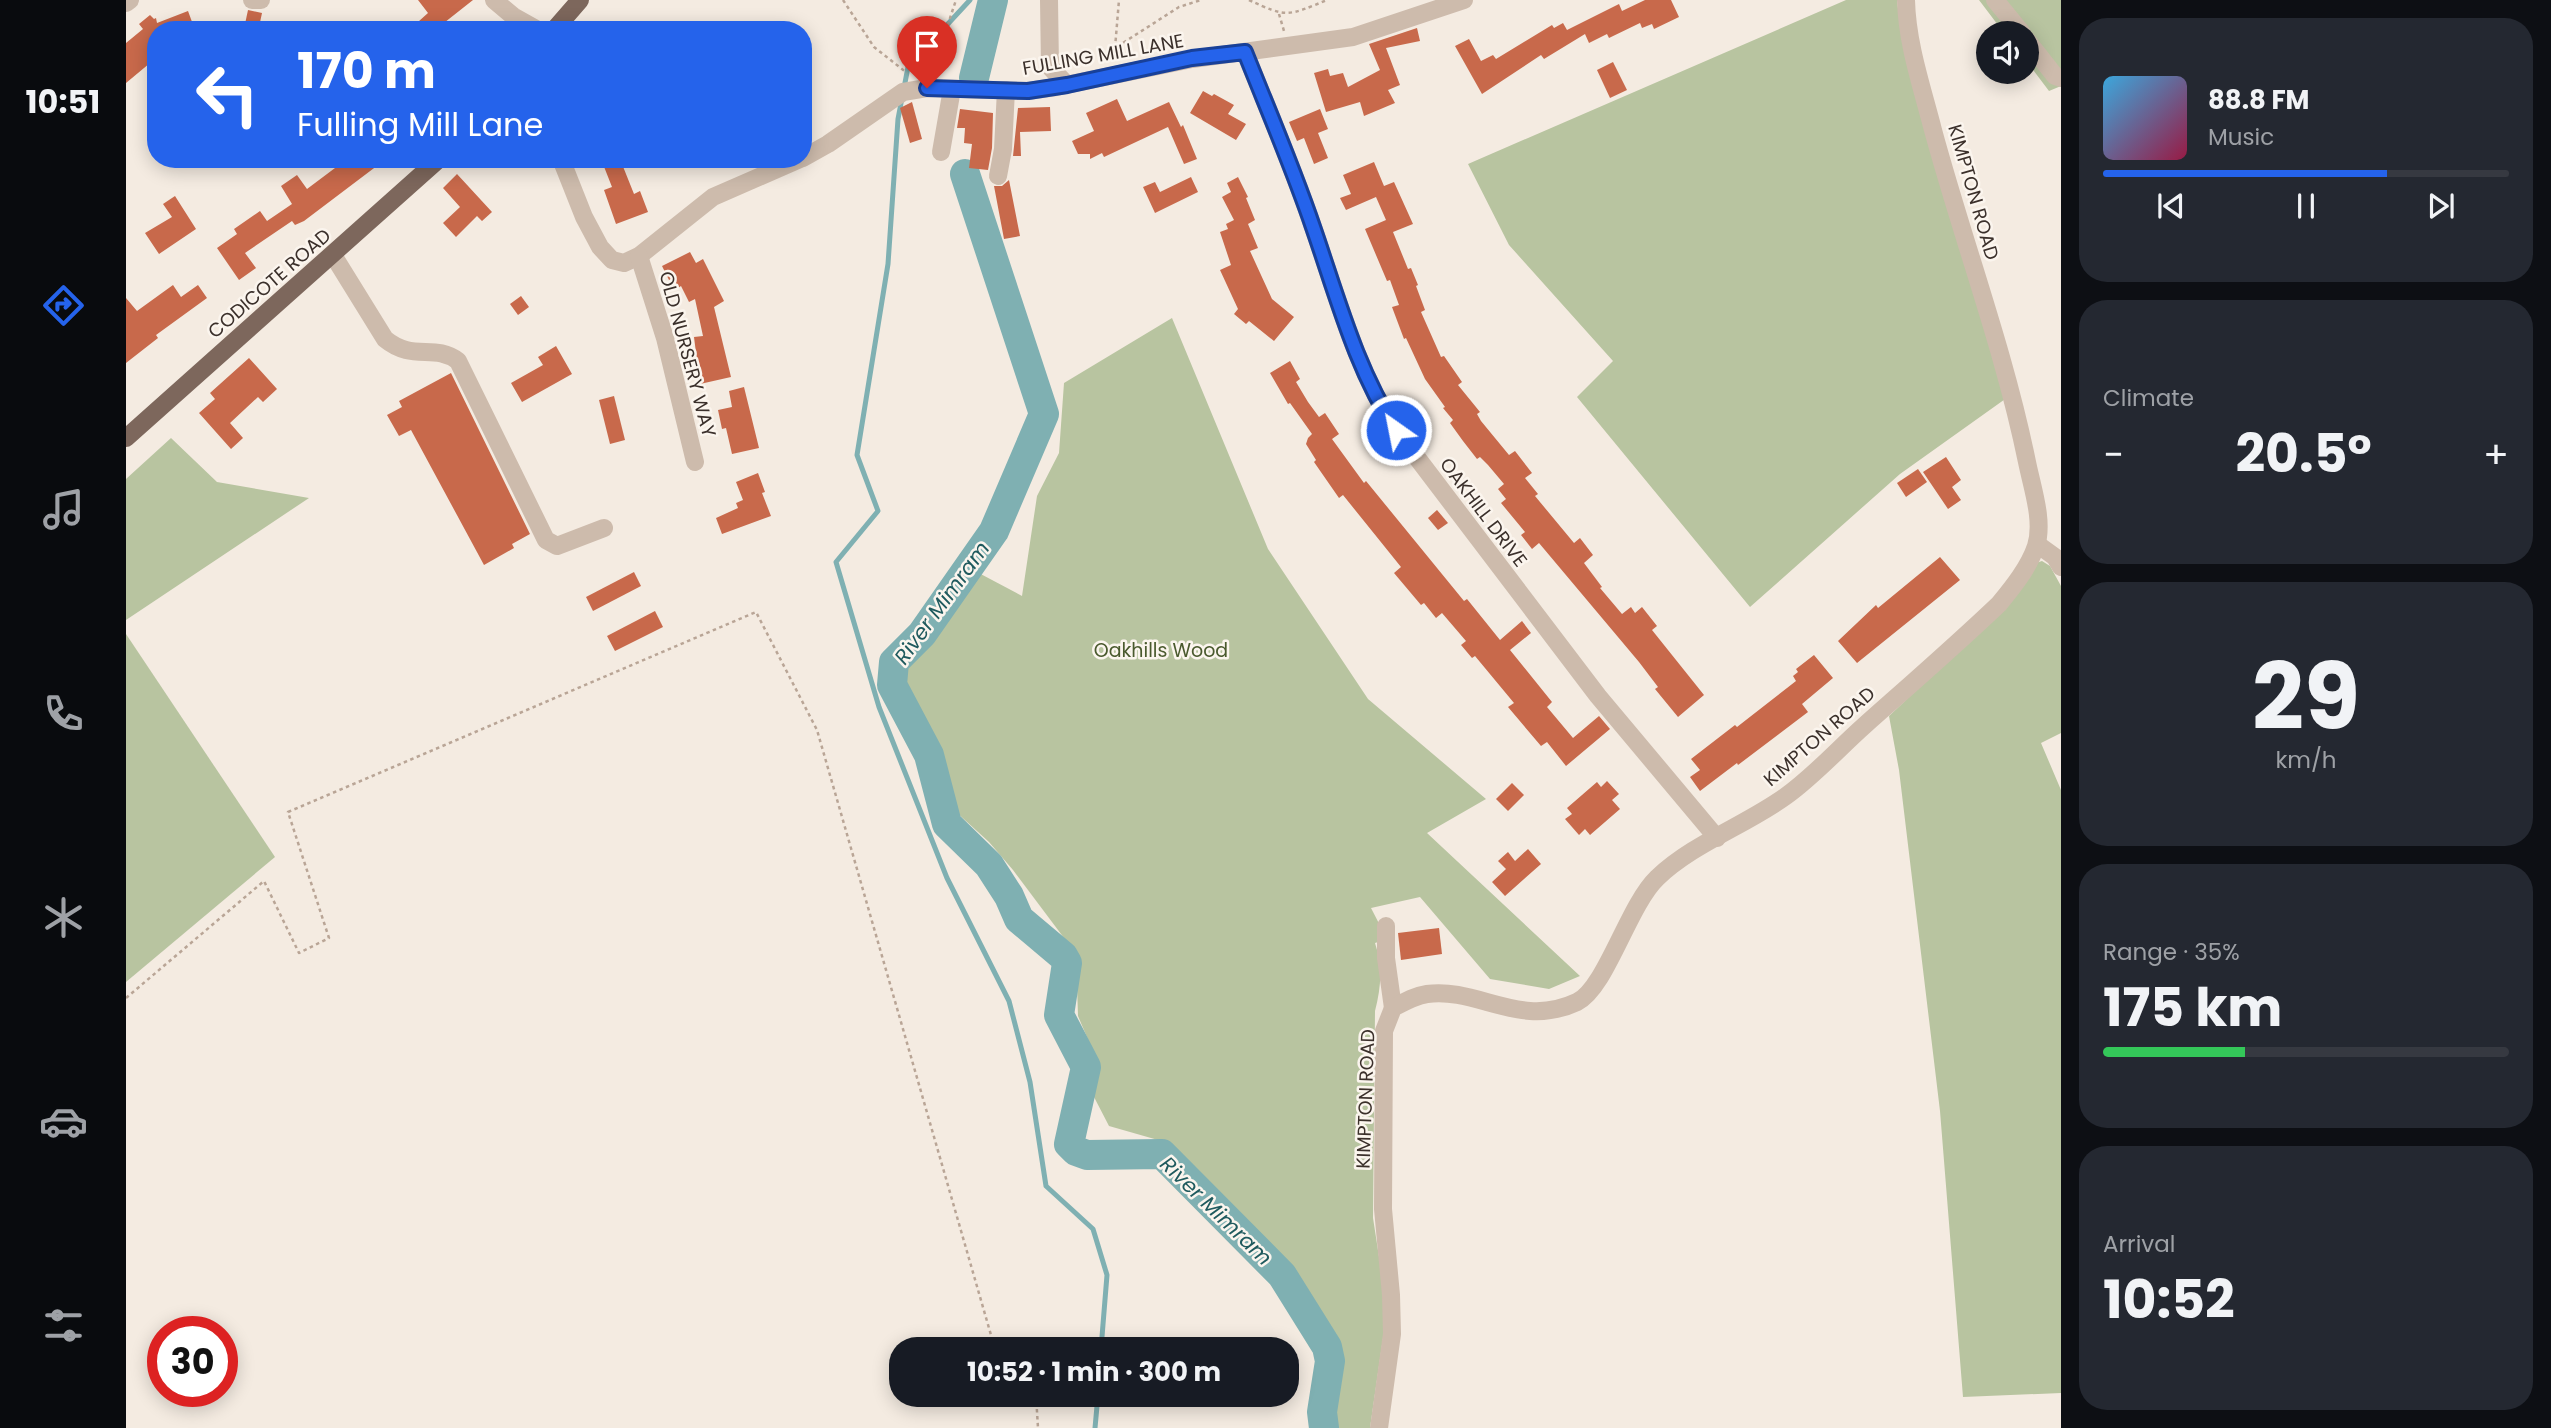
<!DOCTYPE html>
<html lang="en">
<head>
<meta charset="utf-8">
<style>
	body { margin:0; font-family:Poppins,sans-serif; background:#242831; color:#f1f3f6; height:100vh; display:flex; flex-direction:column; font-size:26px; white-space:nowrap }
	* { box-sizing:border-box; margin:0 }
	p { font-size:23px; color:#9ea1a6 }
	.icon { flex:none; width:38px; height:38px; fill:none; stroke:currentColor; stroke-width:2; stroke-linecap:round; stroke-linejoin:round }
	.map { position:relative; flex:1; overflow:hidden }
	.drawer { display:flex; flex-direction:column; gap:18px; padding:18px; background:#0d0f14; width:490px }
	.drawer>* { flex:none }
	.hud { position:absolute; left:21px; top:21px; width:665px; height:147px; border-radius:28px; box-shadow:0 4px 18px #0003; background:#2563eb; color:#fff; overflow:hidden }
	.buttons { position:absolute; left:1850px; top:21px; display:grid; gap:14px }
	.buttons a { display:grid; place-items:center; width:63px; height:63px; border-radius:50%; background:#171b24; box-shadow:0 4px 18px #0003; font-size:35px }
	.speed { position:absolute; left:21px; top:1316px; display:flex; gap:14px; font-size:35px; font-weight:700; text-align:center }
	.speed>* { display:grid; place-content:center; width:91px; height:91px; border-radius:50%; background:#171b24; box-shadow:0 4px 18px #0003; line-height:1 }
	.speed .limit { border:10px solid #d22; background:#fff; color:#111 }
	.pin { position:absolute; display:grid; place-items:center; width:60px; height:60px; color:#fff; margin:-72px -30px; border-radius:50% 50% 50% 0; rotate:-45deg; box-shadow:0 0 7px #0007 }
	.pin .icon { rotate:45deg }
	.me { position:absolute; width:77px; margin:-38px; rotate:327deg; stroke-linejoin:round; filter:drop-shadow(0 0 5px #0008) }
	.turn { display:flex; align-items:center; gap:24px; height:147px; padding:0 35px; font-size:32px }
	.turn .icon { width:91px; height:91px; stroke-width:2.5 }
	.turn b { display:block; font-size:49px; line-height:60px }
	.big { font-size:52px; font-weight:700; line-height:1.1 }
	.drawer .widget { flex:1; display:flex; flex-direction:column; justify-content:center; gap:10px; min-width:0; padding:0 24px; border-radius:28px; background:#242831 }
	.drawer .dial { align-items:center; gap:0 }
	.dial b { font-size:91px; line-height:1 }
	.song { display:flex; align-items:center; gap:21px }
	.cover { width:84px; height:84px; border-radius:10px; background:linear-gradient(135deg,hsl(200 70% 55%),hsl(340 70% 35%)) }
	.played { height:7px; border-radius:4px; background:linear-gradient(90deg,#2563eb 70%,#363941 70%) }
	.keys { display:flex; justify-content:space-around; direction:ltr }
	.heat { display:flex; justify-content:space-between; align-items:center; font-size:38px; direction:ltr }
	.charge { height:10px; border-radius:5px; background:linear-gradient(90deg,#34c759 35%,#363941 0) }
	.trip { position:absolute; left:763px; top:1337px; width:410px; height:70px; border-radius:28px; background:#171b24; box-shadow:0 4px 18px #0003; font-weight:700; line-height:70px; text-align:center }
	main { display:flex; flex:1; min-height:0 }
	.dock { display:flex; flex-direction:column; width:126px; justify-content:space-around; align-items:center; background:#090b0e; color:#9ea1a6 }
	.dock .icon { width:49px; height:49px }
	.dock .on { color:#2563eb }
	.dock b { font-size:32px; color:#f1f3f6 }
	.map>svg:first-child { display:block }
	.green { fill:#b8c4a0 }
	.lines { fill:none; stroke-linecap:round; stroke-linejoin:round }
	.stream { stroke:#7fb0b2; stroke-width:5 }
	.river { stroke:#7fb0b2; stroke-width:30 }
	.building { fill:#c8694b }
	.path { stroke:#b9a596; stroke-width:2.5; stroke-dasharray:3.5 3.5; stroke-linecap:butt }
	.minor { stroke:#cdbbac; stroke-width:18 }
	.major { stroke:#7d675c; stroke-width:18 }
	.route-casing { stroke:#184099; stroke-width:18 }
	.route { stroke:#2563eb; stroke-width:12 }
	.labels { text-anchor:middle; stroke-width:5; stroke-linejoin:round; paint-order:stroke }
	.street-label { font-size:19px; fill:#3b302b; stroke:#fbf5ee }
	.park-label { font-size:19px; fill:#4a5a2e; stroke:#fbf5ee }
	.water-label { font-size:21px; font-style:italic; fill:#1f5a5e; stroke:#fbf5ee }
</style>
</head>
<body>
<main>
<nav class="dock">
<b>10:51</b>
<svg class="icon on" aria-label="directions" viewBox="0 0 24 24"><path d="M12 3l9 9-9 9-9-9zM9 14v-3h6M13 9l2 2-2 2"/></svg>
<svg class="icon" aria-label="music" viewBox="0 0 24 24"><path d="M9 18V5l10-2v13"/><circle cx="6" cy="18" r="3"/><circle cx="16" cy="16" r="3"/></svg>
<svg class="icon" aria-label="phone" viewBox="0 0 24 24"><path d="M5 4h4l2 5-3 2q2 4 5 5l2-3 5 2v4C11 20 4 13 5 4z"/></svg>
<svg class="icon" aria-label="climate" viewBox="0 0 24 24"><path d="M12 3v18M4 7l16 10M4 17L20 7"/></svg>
<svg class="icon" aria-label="car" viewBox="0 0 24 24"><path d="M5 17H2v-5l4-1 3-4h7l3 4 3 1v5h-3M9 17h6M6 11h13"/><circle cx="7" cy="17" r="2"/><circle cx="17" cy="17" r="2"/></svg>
<svg class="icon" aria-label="filters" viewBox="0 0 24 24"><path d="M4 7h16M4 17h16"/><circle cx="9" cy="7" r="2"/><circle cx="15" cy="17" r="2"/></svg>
</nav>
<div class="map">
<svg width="1935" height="1428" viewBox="0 0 1935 1428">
	<rect width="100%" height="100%" fill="#f4ebe1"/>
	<g class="green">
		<polygon points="1720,0 1771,0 1774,25 1882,397 1774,474 1624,607 1451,397 1487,361 1383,245 1342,164"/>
		<polygon points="1853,0 1935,0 1935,86 1923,91 1901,62 1900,33 1878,33"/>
		<path d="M1046,318L1142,549L1242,699L1360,799L1301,833L1454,976L1423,989L1364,979L1294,897L1245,908L1261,939L1249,943C1257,967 1255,987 1249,1011L1247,1218L1258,1289V1331L1244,1428H1208L1205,1391L1209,1357L1203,1328L1155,1259L1032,1140L983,1126L968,1097L969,1056L952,1016L950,954L887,870L863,842L829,811L816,760L775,682L780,666L808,631L849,571L896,596L911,496L933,453L938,383Z"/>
		<polygon points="45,438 91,482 183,498 0,620 0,479"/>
		<polygon points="1916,561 1924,566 1935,586 1935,733 1915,743 1935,790 1935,1393 1837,1397 1814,1111 1773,770 1763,716 1881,605 1910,563"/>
		<polygon points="0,634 149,857 0,982"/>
	</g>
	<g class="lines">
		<g class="stream">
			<polyline points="778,88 782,67 844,0"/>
			<polyline points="776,98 772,119 762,264 731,455 752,511 710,562 753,707 821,878 883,1001 904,1082 920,1186 967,1229 981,1275 975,1349"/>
			<polyline points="969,1428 972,1395"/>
		</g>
		<g class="river">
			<polyline points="848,78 867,0"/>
			<polyline points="839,174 918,414 868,531 796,634 768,662 766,685 803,755 821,824 863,865 883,896 893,919 937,956 941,963 933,1015 960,1067 943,1144 950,1151 961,1155 1036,1154 1156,1275 1201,1347 1204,1361 1196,1412 1198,1428"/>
		</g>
	</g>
	<g class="building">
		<polygon points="292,0 347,0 309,30 283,30 302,13"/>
		<polygon points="1519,0 1545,0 1553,17 1528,29 1526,24 1516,28 1514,23 1483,38 1481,34 1463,43 1459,34 1418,59 1415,55 1356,94 1329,46 1343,39 1355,61 1367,55 1370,59 1426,25 1428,28 1437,23 1441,30 1493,4 1496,11"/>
		<polygon points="122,10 136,13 133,27 119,24"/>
		<polygon points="62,11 69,30 30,30 30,58 0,83 0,43 17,29 13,24 24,15 28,19 30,18 31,23"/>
		<polygon points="1291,28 1294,41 1260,48 1274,85 1262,90 1269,103 1238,116 1234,102 1200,112 1188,73 1202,69 1204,76 1217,73 1222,87 1254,70 1243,44"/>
		<polygon points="1487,62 1501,90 1484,98 1471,70"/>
		<polygon points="1077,91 1086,96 1088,94 1108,105 1102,114 1120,124 1110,140 1064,113"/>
		<polygon points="991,99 1001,121 1043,102 1055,127 1057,125 1071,159 1058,164 1042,127 978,157 976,153 964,159 964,154 952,154 946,141 968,131 960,113"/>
		<polygon points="786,102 796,139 784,143 774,108"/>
		<polygon points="924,107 925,131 894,132 895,156 887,156 892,108"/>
		<polygon points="834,109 867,113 866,148 862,170 843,168 846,144 838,143 839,128 831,128"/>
		<polygon points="1194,109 1202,129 1192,133 1202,158 1188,164 1178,138 1171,141 1163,122"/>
		<polygon points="221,159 260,159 178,221 169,225 166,221 119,253 130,268 113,280 91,248 111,234 108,229 134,211 141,221 166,204 155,186 171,175 181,189"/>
		<polygon points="475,159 494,159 508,194 514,191 522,212 490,224 478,190 486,187"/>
		<polygon points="1248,162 1258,186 1268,182 1287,224 1267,232 1282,269 1285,268 1292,285 1290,286 1299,310 1295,312 1315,357 1318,356 1336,382 1332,385 1354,412 1351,414 1355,421 1383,455 1389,451 1406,473 1399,478 1412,494 1409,496 1448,543 1454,538 1467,555 1458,563 1476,587 1474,588 1496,614 1505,607 1509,613 1516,607 1531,626 1526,630 1578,695 1552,717 1529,689 1532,687 1513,662 1413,543 1406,549 1395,535 1399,532 1375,503 1380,499 1372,489 1378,484 1362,465 1354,457 1351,459 1337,441 1324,423 1327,420 1317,408 1319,407 1299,379 1280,338 1278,339 1266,307 1273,305 1264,280 1261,281 1239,229 1260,220 1250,197 1220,210 1214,198 1225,194 1217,175"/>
		<polygon points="331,174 366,212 356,221 351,216 330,237 317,223 334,207 317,188"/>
		<polygon points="1065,177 1072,192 1029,213 1017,187 1029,182 1034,192"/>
		<polygon points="1112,177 1122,197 1120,198 1129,220 1122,224 1132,248 1124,251 1146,299 1168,317 1148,341 1123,321 1120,324 1108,314 1112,309 1094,270 1105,265 1094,232 1102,229 1100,224 1108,220 1096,197 1105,192 1101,183"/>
		<polygon points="883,180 894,236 878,239 868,186 876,186"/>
		<polygon points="49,196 70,229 33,254 19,233 46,217 37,204"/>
		<polygon points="564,252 570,263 577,259 598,301 588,307 605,377 574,384 568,337 577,336 569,299 563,302 555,286 552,288 547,278 543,280 536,266"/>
		<polygon points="47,285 55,297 72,285 81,298 30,335 32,338 0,363 0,298 11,311"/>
		<polygon points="395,296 403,307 392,315 384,304"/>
		<polygon points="430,346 446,374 396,402 385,383 417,365 412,357"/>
		<polygon points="123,358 151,389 137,402 132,397 104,423 117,438 105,449 73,413 89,399 84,393"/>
		<polygon points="1164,361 1174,379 1170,382 1182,402 1193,417 1199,413 1213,434 1206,439 1238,483 1240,481 1338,601 1341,599 1374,640 1396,621 1405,633 1384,650 1426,702 1421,707 1447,738 1473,716 1484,729 1440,766 1421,742 1415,746 1382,707 1388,703 1349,656 1346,658 1335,645 1340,641 1316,613 1310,618 1298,603 1295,605 1268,573 1275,567 1217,495 1213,498 1188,462 1190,460 1180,444 1182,438 1186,434 1164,403 1162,404 1144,373"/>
		<polygon points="325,373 404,534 386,544 388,548 358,565 285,430 273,436 261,415 276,407 273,401"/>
		<polygon points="618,387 633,448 606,454 600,428 596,429 592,410 606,407 603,391"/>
		<polygon points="488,396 499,440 484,444 473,400"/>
		<polygon points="1820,457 1835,480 1826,487 1835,500 1822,509 1797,472"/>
		<polygon points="1792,469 1801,482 1780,497 1771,483"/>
		<polygon points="632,473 639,492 636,493 645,516 596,534 590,518 612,508 610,503 617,500 610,482"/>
		<polygon points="1311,510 1322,523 1312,530 1302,518"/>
		<polygon points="1814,557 1834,580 1731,663 1712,641 1750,605 1752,608"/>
		<polygon points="508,572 515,586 467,611 460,597"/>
		<polygon points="529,611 537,627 489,651 481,636"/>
		<polygon points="1688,655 1707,678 1676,704 1682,712 1612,765 1611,763 1574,791 1564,777 1574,770 1565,759 1609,725 1611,727 1670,681 1667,676 1672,672 1670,669"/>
		<polygon points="1481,781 1493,794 1486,800 1494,809 1464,835 1459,829 1453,835 1439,819 1446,814 1441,808 1471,782 1475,787"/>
		<polygon points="1386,783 1398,795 1382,811 1370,799"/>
		<polygon points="1402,849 1415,864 1379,896 1366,882 1380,869 1372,861 1382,852 1389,861"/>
		<polygon points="1313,928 1316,954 1275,960 1272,933"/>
	</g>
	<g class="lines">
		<g class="path">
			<polyline points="717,0 748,47 781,73"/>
			<path d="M1123,0C1161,18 1162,16 1201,0"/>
			<polyline points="1153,14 1158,31"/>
			<polyline points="989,48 993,0"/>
			<polyline points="987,59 989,48 1053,7 1075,0"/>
			<polyline points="806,72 830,0"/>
			<polyline points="0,998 138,881 173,953 203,938 162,812 630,612 691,730 869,1349"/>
			<polyline points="910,1395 912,1428"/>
		</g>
		<g class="minor">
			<polyline points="126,0 135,0"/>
			<polyline points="368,0 387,16 412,30"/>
			<polyline points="923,0 924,67 941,85"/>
			<polyline points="1869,0 1896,33"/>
			<polyline points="0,3 4,0"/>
			<polyline points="1900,39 1929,76 1935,78"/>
			<path d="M1119,52C1142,110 1167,168 1187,227C1211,296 1230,369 1270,430L1472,696L1591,838"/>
			<polyline points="815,152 826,89"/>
			<polyline points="677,158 702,144 777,92 801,88 902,91 930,87 1066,59 1227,37 1338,0"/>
			<polyline points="435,159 458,217 474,247 486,260 498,263 513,256 587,197 674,159"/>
			<polyline points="872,176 877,149 880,90"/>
			<path d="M207,255L259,339C287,362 308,343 332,361L420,540L431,546L478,528"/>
			<polyline points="513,256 539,338 569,462"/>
			<polyline points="1911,544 1929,557 1935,567"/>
			<polyline points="1260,926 1260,958 1267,1008"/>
			<path d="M1253,1428L1266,1334L1265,1295L1257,1209L1258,1031L1267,1008C1278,1002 1288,996 1301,994C1352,987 1394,1029 1451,1002C1480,988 1502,906 1531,878C1566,844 1620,825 1660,796C1688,776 1713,748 1739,725C1784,685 1830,645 1873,604C1887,587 1903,567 1910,546C1918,521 1906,487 1901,462C1878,349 1837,241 1807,130C1796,87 1781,44 1780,0"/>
		</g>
		<g class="major">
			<polyline points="428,30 454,0"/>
			<polyline points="0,438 313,159"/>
		</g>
	</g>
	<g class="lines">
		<defs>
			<path id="route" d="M801,88L902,91L941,85L1066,58L1119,52C1142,110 1167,168 1187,227C1211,296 1230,369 1270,430"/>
		</defs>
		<use href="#route" class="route-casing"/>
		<use href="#route" class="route"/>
	</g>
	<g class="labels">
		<g class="street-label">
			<text transform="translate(977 54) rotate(-10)" y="7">FULLING MILL LANE</text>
			<text transform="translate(1848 192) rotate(74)" y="7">KIMPTON ROAD</text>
			<text transform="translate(143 283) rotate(-41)" y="7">CODICOTE ROAD</text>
			<text transform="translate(562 354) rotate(75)" y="7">OLD NURSERY WAY</text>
			<text transform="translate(1358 512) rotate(53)" y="7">OAKHILL DRIVE</text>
			<text transform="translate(1693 736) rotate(-41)" y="7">KIMPTON ROAD</text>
			<text transform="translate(1239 1099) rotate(-88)" y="7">KIMPTON ROAD</text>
		</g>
		<g class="park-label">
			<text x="1035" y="657">Oakhills Wood</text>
		</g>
		<g class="water-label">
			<text transform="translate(816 603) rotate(-54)" y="7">River Mimram</text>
			<text transform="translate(1090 1211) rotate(44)" y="7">River Mimram</text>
		</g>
	</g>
</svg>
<div class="buttons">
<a><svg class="icon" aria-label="sound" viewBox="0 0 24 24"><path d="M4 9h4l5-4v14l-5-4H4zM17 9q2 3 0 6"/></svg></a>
</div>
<div class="speed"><div class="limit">30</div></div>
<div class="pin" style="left:801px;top:88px;background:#d93025"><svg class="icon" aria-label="arrive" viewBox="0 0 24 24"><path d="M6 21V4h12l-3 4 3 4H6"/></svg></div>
<svg class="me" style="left:1270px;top:430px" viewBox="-20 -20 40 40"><circle r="17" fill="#2563eb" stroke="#fff" stroke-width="3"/><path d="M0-11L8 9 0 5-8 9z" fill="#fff"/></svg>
<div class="trip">10:52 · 1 min · 300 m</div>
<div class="hud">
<div class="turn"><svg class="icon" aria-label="left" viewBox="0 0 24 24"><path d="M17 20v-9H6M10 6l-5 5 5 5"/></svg><div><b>170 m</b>Fulling Mill Lane</div></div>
</div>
</div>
<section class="drawer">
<div class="widget">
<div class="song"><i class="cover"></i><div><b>88.8 FM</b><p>Music</p></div></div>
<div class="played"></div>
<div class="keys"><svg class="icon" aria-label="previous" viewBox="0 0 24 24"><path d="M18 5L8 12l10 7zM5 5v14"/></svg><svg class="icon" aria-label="pause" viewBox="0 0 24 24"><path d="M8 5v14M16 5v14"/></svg><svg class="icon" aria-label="next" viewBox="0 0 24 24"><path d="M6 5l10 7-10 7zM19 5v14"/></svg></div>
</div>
<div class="widget"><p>Climate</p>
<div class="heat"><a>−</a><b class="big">20.5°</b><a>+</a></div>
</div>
<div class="widget dial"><b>29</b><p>km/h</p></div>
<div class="widget"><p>Range · 35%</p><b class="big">175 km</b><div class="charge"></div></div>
<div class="widget"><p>Arrival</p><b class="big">10:52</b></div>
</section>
</main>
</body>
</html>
